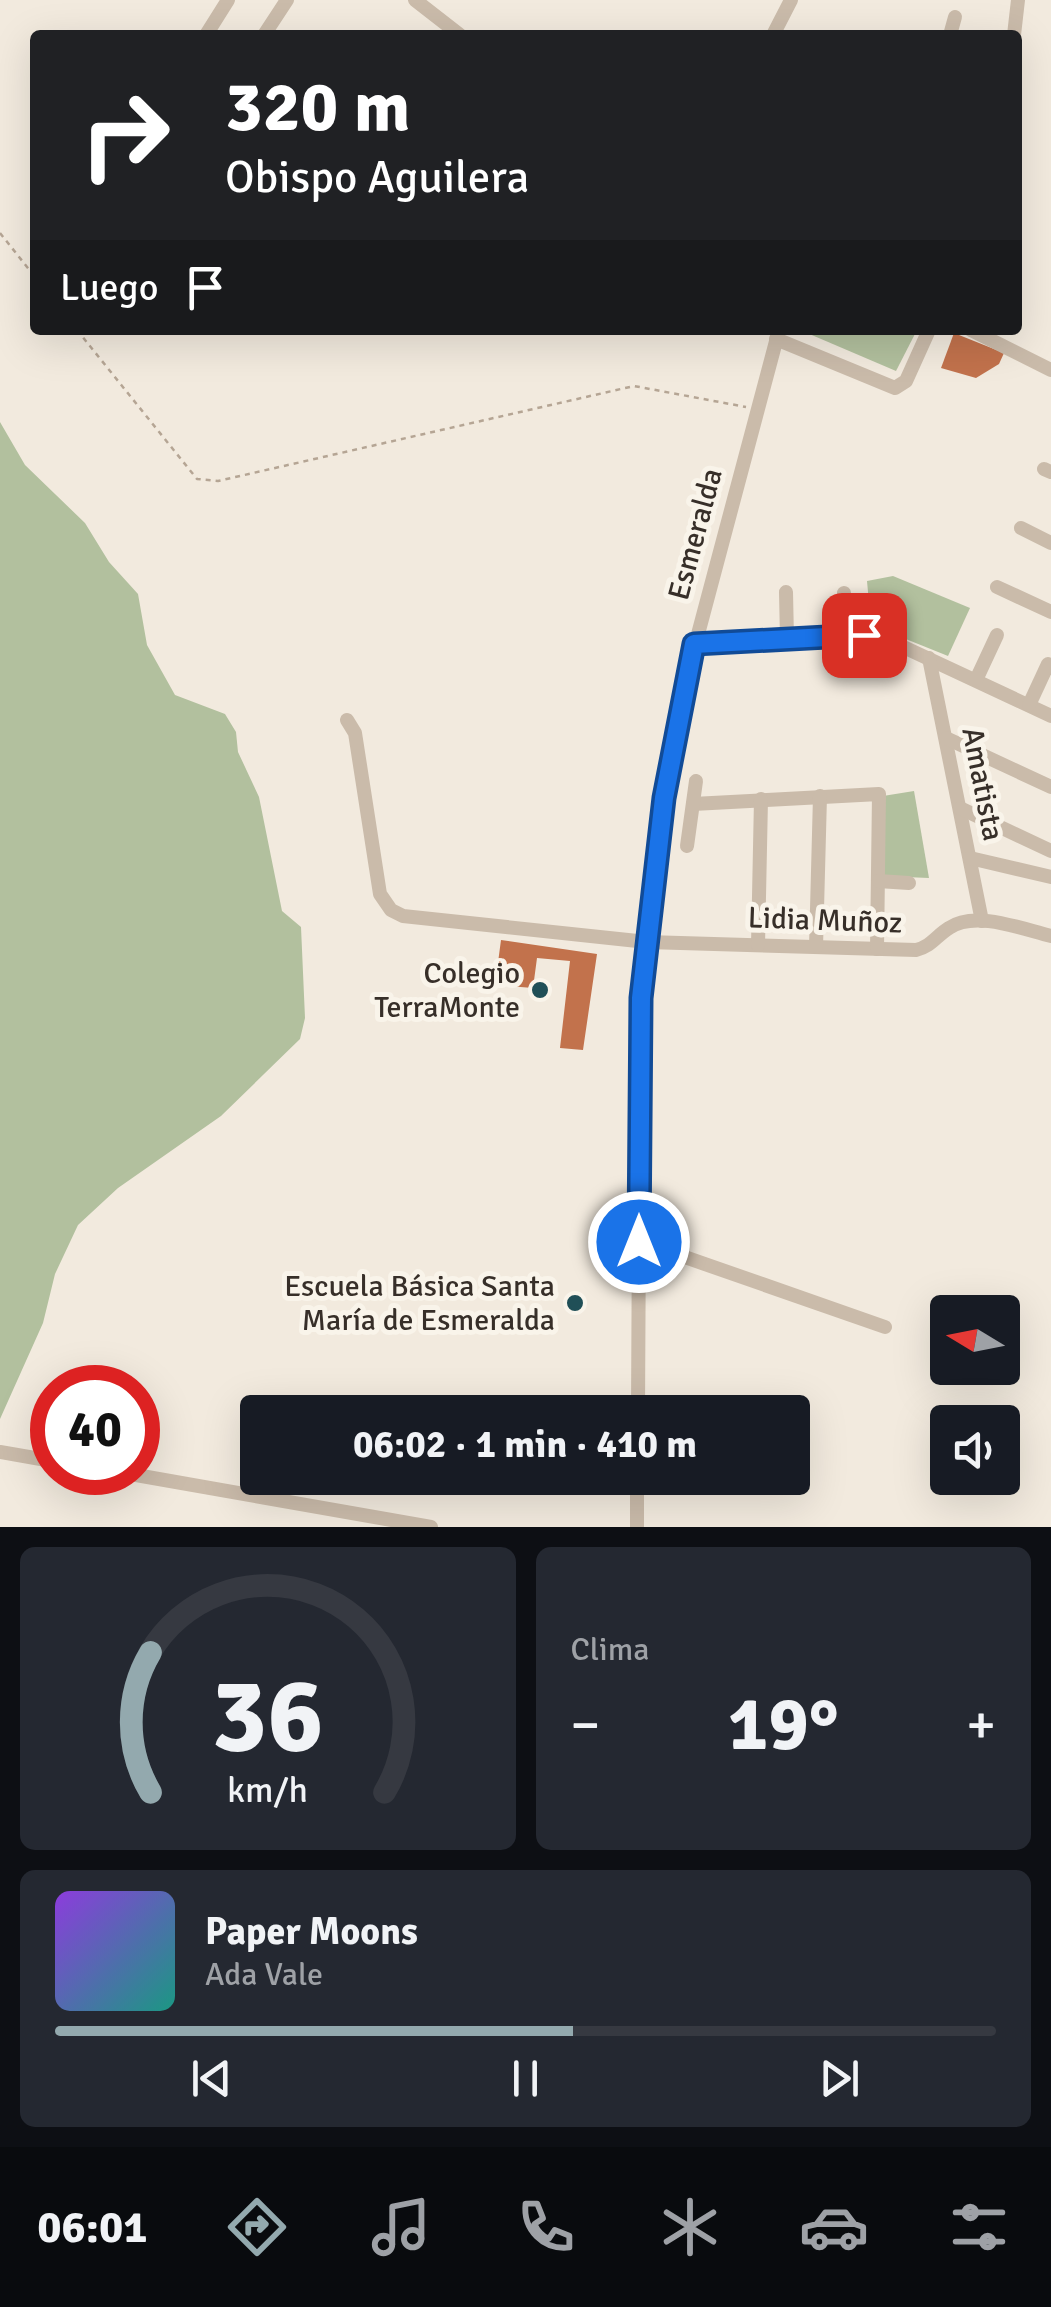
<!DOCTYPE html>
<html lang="es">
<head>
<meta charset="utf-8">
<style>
	body { margin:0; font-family:Signika,sans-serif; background:#242831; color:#f1f3f6; height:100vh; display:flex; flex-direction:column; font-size:38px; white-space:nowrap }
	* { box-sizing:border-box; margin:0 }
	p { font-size:32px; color:#9ea1a6 }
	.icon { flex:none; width:55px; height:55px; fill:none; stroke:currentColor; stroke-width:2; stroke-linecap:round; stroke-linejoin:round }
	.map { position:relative; height:1527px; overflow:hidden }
	.drawer { display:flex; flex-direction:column; gap:20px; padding:20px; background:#0d0f14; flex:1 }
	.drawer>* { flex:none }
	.banner { position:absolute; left:30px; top:30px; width:992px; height:305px; border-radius:10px; box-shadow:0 10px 40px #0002; background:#202124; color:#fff; overflow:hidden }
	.needle { width:65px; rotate:280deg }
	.controls { position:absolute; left:930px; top:1295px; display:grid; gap:20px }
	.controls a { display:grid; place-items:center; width:90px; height:90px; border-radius:10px; background:#171b24; box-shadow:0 10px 40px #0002; font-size:50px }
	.speed { position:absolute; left:30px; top:1365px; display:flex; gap:20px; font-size:50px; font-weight:700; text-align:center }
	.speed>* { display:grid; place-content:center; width:130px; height:130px; border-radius:50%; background:#171b24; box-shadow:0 10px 40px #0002; line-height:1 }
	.speed .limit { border:15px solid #d22; background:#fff; color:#111 }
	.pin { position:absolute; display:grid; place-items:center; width:85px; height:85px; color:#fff; margin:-42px; border-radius:20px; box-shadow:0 5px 15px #0006 }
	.me { position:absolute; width:110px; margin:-55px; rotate:0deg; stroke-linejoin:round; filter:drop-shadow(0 0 8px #0008) }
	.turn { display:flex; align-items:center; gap:35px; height:210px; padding:0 30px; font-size:45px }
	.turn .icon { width:130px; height:130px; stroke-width:2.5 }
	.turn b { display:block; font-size:70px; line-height:85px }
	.then { display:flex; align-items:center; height:95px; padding:0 30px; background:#0003; gap:20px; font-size:38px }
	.big { font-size:75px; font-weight:700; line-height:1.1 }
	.drawer .card { flex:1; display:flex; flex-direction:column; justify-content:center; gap:15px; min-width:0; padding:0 35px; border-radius:15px; background:#242831 }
	.drawer .dial { align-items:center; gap:0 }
	.dial svg { height:260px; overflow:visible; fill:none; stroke:#363941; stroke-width:7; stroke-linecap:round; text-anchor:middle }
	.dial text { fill:#f1f3f6; stroke:none }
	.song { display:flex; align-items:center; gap:30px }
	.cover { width:120px; height:120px; border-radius:15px; background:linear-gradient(135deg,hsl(270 70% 55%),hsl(170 70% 35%)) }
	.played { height:10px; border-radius:5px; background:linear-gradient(90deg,#93a9ae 55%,#363941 55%) }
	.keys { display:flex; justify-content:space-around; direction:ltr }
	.heat { display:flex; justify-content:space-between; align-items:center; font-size:55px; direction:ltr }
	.drawer .tiles { flex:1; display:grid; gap:20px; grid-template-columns:1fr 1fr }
	.card:last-child { grid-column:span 2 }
	.trip { position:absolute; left:240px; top:1395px; width:570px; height:100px; border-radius:10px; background:#171b24; box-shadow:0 10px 40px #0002; font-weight:700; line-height:100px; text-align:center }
	.menu { display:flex; height:160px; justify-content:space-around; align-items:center; background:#090b0e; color:#9ea1a6 }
	.menu .icon { width:70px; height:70px }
	.menu .on { color:#93a9ae }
	.menu b { font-size:45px; color:#f1f3f6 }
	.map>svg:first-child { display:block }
	.green { fill:#b2c09e }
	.building { fill:#c2724c }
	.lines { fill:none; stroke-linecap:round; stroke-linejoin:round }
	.path { stroke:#b5a594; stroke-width:2.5; stroke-dasharray:5 5; stroke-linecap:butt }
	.minor { stroke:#cabbaa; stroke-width:14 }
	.route-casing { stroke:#114b97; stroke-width:25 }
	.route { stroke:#1a73e8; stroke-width:18 }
	.poi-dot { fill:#204f57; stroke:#f9f4ea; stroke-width:4 }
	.labels { text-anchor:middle; stroke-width:10; stroke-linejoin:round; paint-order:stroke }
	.street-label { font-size:30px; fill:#372f29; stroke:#f9f4ea }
	.poi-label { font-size:30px; fill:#372f29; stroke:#f9f4ea; text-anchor:end }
</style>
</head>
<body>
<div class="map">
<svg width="1051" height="1527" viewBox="0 0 1051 1527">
	<rect width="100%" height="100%" fill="#f2eade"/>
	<g class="green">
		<polygon points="800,330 917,330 896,371"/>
		<polygon points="0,422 25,465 85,523 109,562 138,594 147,645 175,695 225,714 236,732 238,752 259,797 282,911 301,927 305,1018 300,1039 221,1116 118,1188 78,1225 55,1274 43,1323 0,1419"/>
		<polygon points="893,576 970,608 948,656 871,625 867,581"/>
		<polygon points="914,791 929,878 881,876 883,796"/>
	</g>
	<g class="building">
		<polygon points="954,333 1004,353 999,364 976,378 941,368"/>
		<polygon points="501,940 597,954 583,1050 560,1048 570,961 537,958 533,988 495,985"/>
	</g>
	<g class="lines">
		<g class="path">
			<polyline points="0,233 35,277"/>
			<polyline points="77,330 197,479 218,481 634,386 746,407"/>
		</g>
		<g class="minor">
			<polyline points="415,0 460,35"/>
			<polyline points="206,35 228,0"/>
			<polyline points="264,35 287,0"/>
			<polyline points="773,35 791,0"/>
			<polyline points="950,35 955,17"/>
			<polyline points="1014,35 1018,0"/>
			<polyline points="971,330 1051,370"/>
			<polyline points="776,339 895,388 906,381 929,330"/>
			<polyline points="1044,469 1051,472"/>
			<polyline points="1021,528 1051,543"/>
			<polyline points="997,587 1051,612"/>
			<polyline points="786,592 787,639"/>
			<polyline points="844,593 846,636"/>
			<polyline points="695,644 882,637 1051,716"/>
			<polyline points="929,658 982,921"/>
			<polyline points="976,680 997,635"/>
			<polyline points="1029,705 1048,664"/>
			<path d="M347,720L355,733L380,894L391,910L403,916L647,942L916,950C932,946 936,936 949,928C975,910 1022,929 1051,936"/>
			<polyline points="946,738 1051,787"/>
			<polyline points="693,804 879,794 877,949"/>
			<polyline points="960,808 1051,851"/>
			<polyline points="687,846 696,781"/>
			<polyline points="970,858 1051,877"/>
			<polyline points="878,881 909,883"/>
			<polyline points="758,945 761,799"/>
			<polyline points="816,947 820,796"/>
			<polyline points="639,1241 885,1327"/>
			<polyline points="638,1412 640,1028 664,799 685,683 779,330"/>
			<polyline points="0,1452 52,1461"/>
			<polyline points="119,1472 431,1527"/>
			<polyline points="637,1527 637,1478"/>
		</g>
	</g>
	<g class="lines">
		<defs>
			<polyline id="route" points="639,1242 641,998 664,798 694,644 864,635"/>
		</defs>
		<use href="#route" class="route-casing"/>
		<use href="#route" class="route"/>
	</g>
	<g class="poi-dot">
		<circle cx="540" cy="990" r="10"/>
		<circle cx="575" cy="1303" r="10"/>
	</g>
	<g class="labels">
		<g class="street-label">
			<text transform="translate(695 534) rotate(-75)" y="10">Esmeralda</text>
			<text transform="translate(983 784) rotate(79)" y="10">Amatista</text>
			<text transform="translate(825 920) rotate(2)" y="10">Lidia Muñoz</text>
		</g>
		<g class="poi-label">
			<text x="520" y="983">Colegio<tspan x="520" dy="34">TerraMonte</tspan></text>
			<text x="555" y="1296">Escuela Básica Santa<tspan x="555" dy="34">María de Esmeralda</tspan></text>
		</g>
	</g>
</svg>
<div class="controls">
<a><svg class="needle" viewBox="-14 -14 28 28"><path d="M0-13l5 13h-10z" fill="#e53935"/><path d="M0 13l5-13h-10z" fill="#9ea1a6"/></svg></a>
<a><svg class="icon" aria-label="sound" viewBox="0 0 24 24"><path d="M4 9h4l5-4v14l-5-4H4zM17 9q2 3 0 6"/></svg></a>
</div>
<div class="speed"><div class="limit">40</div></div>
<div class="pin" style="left:864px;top:635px;background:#d93025"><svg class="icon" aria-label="arrive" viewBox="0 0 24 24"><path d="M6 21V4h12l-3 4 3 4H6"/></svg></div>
<svg class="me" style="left:639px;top:1242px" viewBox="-20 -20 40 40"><circle r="17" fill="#1a73e8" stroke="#fff" stroke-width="3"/><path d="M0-11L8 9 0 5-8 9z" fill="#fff"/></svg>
<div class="trip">06:02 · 1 min · 410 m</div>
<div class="banner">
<div class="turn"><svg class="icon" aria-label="right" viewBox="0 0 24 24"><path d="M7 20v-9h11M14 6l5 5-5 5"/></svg><div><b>320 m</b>Obispo Aguilera</div></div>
<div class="then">Luego<svg class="icon" aria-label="arrive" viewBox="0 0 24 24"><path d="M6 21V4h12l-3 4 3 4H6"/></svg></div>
</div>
</div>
<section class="drawer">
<div class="tiles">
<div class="card dial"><svg viewBox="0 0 100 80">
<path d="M14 69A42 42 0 1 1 86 69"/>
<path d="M14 69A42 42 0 0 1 14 26" stroke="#93a9ae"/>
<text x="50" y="56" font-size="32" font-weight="700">36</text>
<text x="50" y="72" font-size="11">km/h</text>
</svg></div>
<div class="card"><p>Clima</p>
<div class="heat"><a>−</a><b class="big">19°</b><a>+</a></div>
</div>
<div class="card">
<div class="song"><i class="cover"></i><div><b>Paper Moons</b><p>Ada Vale</p></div></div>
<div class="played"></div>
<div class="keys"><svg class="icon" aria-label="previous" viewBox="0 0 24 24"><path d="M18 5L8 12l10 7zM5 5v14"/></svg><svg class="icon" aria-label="pause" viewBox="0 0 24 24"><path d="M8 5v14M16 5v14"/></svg><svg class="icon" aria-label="next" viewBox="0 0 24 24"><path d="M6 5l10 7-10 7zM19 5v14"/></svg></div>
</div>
</div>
</section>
<nav class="menu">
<b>06:01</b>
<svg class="icon on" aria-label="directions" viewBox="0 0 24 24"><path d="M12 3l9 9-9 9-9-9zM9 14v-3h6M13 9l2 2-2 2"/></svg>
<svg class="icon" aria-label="music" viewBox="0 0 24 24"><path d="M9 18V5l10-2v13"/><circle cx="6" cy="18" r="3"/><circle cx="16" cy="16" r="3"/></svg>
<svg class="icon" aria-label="phone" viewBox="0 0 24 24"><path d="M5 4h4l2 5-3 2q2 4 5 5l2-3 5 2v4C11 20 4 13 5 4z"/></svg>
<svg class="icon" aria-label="climate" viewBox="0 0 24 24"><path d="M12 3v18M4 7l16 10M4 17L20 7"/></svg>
<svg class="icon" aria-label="car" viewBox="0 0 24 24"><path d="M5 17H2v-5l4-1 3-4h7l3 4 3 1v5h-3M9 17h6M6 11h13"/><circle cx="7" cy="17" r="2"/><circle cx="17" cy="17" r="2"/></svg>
<svg class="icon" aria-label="filters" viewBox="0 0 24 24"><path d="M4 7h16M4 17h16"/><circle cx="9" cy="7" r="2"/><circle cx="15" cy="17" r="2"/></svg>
</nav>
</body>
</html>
